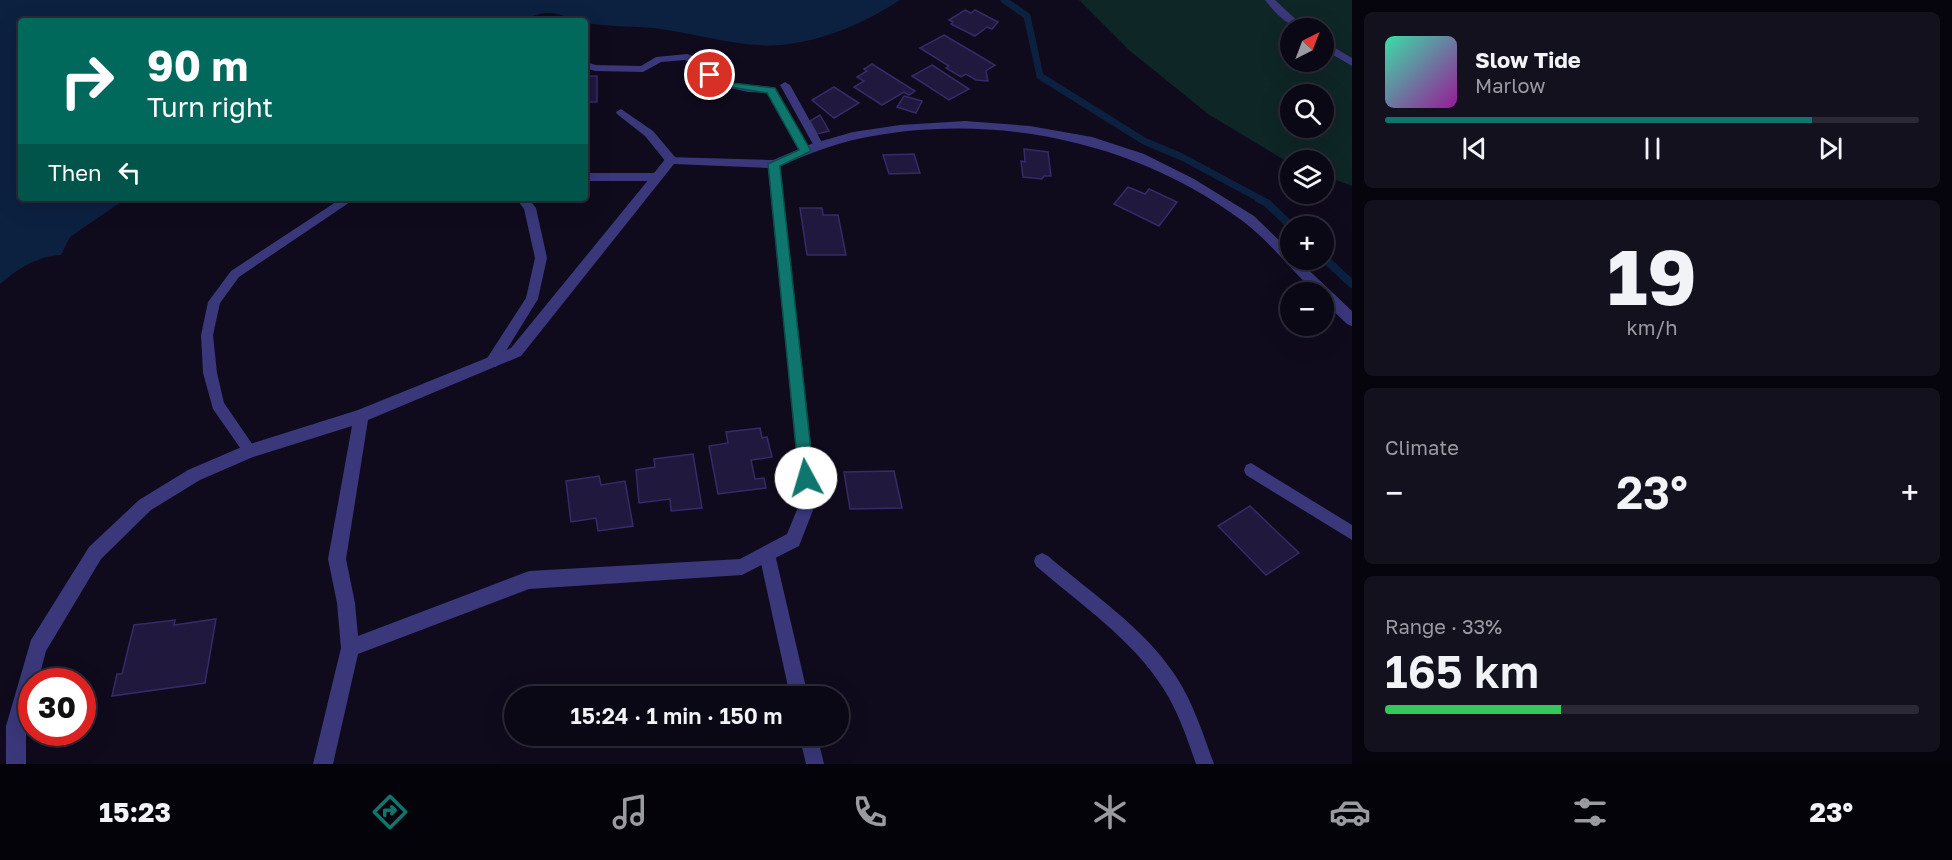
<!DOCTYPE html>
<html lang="en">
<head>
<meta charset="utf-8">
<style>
	body { margin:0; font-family:"Golos Text",sans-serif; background:#14111f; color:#f1f3f6; height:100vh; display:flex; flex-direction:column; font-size:22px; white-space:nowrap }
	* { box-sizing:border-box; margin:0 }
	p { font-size:20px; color:#9a9aa1 }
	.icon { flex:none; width:33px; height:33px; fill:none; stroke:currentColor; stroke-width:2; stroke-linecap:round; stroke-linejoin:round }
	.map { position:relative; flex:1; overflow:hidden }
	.side { display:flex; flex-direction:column; gap:12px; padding:12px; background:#06040c; width:600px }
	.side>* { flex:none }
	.top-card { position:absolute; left:18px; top:18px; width:570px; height:183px; border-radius:6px; box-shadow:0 6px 24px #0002,0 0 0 2px #2b2935; background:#00695c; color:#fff; overflow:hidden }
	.needle { width:39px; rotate:42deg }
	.controls { position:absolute; left:1280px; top:18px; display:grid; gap:12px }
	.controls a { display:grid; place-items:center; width:54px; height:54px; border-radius:50%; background:#0b0816; box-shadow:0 6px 24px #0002,0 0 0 2px #2b2935; font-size:30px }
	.speed { position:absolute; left:18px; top:668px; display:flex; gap:12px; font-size:30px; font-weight:700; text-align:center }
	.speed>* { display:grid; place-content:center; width:78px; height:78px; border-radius:50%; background:#0b0816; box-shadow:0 6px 24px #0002,0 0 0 2px #2b2935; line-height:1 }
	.speed .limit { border:9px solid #d22; background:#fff; color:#111 }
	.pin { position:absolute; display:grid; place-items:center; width:51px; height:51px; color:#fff; margin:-26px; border:3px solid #fff; border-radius:50%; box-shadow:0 2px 6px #0007 }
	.me { position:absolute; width:66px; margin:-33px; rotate:354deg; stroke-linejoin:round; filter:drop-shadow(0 0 4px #0008) }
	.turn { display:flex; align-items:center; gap:21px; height:126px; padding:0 30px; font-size:27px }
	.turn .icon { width:78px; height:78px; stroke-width:2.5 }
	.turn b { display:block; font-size:42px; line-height:51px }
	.then { display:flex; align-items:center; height:57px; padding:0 30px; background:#0003; gap:12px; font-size:22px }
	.big { font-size:45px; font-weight:600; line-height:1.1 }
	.side .tile { flex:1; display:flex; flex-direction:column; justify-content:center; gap:9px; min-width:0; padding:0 21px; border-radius:9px; background:#14111f }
	.side .dial { align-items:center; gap:0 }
	.dial b { font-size:78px; line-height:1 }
	.song { display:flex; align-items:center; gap:18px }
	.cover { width:72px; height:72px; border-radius:9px; background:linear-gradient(135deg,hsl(160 70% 55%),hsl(300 70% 35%)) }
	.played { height:6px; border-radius:3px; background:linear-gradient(90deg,#0f766e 80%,#2b2935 80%) }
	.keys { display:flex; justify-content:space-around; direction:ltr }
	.heat { display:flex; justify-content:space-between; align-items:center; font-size:33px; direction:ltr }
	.charge { height:9px; border-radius:4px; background:linear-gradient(90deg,#34c759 33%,#2b2935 0) }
	.trip { position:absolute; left:504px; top:686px; width:345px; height:60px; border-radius:30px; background:#0b0816; box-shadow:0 6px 24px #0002,0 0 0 2px #2b2935; font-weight:600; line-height:60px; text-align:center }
	.menu { display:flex; height:96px; justify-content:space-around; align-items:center; background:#040309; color:#9a9aa1 }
	.menu .icon { width:42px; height:42px }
	.menu .on { color:#0f766e }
	.menu b { font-size:27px; color:#f1f3f6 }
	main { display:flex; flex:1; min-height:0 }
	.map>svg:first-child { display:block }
	.green { fill:#0f2626; fill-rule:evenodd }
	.water { fill:#0c2040 }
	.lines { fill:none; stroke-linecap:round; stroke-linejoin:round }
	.stream-far1 { stroke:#0c2040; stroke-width:7 }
	.stream { stroke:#0c2040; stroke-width:8 }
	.building { fill:#20183d; stroke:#372a69; stroke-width:1.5 }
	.service { fill:#3a377b; fill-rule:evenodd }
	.minor { fill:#3a377b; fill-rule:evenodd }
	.tertiary { fill:#3a377b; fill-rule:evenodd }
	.route { fill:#0f766e; stroke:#0a4d48; stroke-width:1.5 }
</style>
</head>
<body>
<main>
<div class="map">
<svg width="1352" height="764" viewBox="0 0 1352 764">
	<rect width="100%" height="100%" fill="#0f0b1d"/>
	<path class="green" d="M1079,0H1352V186L1323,175V160L1286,161L1208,114L1129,50ZM1290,28H1323V62H1290ZM1290,94H1323V128H1290Z"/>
	<path class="water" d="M0,0H900C865,23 823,41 781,45C740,48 694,33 654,28C634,26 614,27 594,24C561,20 557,3 521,21H21V198H132L121,202L70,237L61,255C37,256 18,269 0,284Z"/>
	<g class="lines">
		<polyline class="stream-far1" points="1004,0 1027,16 1040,76 1144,141 1182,157 1262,200"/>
		<g class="stream">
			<polyline points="1259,199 1267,203 1291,226"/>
			<polyline points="1323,257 1352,284"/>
		</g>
	</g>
	<g class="building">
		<polygon points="965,10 971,13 975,10 998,22 992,29 987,27 975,36 951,24 953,22 949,20"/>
		<polygon points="944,35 995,65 986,71 988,81 976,80 966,74 961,77 946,68 949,66 920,48"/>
		<polygon points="872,64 915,91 909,95 904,92 882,105 854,87 864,81 857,77 867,71 864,69"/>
		<polygon points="932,65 969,89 949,100 912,76"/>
		<rect x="585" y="76" width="12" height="26"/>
		<polygon points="834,87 859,103 834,118 812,100"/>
		<polygon points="904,96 922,101 916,113 897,107"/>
		<polygon points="820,115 829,131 817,134 810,121"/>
		<polygon points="1024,149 1048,152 1051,176 1044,176 1042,179 1023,177 1021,161 1025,162"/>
		<polygon points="914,154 920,173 889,174 883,155"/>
		<polygon points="1128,187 1145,194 1149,189 1177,202 1159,226 1114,204"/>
		<polygon points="800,208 822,208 823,215 838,215 846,255 807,255"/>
		<polygon points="760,428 762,438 767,437 772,457 751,460 755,479 764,478 766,488 718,494 709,446 728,443 726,432"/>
		<polygon points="693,454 702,508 671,511 670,499 639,503 636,470 655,467 654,459"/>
		<polygon points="894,471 902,508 850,509 844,472"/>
		<polygon points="599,476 601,485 625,481 633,526 598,531 596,518 571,522 566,481"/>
		<polygon points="1250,506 1299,553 1266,575 1218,526"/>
		<polygon points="216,619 205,683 112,696 117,674 122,674 134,625 175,620 174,625"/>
	</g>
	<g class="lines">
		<g class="service">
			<path d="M687,54C704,59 713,76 727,81C742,87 759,84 775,88L810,151L809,154H801L768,93L748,92L717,85L697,66L685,60L661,62L643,72L595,71L585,68V62L596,65L641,66L656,57Z"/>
			<polygon points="785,82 790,85 824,146 823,149 815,149 814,146 780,85"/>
			<polygon points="621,109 653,131 675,157 675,163 667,163 645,136 617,114 616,112"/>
			<polygon points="585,173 657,173 663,177 657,181 585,181"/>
			<polygon points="342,198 356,198 239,277 220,303 213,335 217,373 224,403 257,451 255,455 250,457 245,455 213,409 203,373 201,335 208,302 231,271"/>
			<polygon points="516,198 528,198 536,208 547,258 538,299 496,367 486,367 484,363 526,298 535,258 524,209"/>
			<polygon points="1251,463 1352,525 1352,540 1246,475 1244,470 1246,465"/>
			<polygon points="767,547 772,549 775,554 808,696 790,696 759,554 762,549"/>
			<path d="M1042,553L1048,556C1091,593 1143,627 1175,675C1193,702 1203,734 1214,764H1196C1187,738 1178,711 1163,688C1132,639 1080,604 1036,566L1034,561L1036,556Z"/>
			<polygon points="799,735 817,735 824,764 806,764"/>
		</g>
		<path class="minor" d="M965,121L1030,126L1092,137L1144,154L1194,179L1254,216L1290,251V260H1298L1352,311V326L1347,324L1323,301V292H1315C1291,270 1270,242 1244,222C1134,139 987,110 853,140C828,146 804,156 780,166L817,500L799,546L742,575L529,589L358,654L333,764H313L341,648L337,603L328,559L352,426L253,457L200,480L151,510L101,559L46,651L38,681H32V705L26,726V764H6V726L31,640L89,547L139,500L188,470L244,446L358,410L511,348L667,157L773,160L811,144L853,132L900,125ZM674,164L768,168L801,500L787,534L740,559L529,571L358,636L355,603L346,559L368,420L521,356Z"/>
		<g class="tertiary">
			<path d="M1265,0H1275L1305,28C1288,28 1275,13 1265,0Z"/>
			<polygon points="1323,41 1352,58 1352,66 1323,49"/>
		</g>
	</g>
	<polygon class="route" points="710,71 733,83 775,88 811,151 780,166 814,478 811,482 806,484 801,482 799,478 768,164 799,150 767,93 718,85 705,75"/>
</svg>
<div class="controls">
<a><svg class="needle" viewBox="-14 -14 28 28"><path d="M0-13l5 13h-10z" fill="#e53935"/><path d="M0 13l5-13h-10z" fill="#9a9aa1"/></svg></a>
<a><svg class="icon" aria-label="search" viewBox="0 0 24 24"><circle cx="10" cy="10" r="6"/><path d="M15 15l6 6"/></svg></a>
<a><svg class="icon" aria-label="layers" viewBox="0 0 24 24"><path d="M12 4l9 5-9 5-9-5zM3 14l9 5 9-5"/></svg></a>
<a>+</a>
<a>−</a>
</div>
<div class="speed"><div class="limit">30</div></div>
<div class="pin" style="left:710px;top:75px;background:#d93025"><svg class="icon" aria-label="arrive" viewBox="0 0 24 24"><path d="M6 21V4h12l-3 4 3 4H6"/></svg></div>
<svg class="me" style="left:806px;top:478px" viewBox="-20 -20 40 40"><circle r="19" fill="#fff"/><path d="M0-13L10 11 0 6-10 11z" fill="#0f766e"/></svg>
<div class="trip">15:24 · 1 min · 150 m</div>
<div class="top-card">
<div class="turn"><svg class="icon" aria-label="right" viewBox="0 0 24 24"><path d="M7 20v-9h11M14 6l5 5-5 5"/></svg><div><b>90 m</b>Turn right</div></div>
<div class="then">Then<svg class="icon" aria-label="left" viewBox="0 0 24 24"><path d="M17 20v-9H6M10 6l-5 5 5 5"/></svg></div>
</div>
</div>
<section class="side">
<div class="tile">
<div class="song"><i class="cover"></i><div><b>Slow Tide</b><p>Marlow</p></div></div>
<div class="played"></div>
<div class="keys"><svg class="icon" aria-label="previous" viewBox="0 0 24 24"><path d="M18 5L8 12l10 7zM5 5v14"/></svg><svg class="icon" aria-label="pause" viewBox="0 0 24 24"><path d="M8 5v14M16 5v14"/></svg><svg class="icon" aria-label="next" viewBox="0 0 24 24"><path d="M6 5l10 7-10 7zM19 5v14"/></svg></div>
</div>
<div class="tile dial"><b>19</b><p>km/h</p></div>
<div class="tile"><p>Climate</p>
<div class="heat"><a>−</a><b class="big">23°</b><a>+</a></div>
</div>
<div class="tile"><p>Range · 33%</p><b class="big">165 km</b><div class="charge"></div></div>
</section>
</main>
<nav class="menu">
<b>15:23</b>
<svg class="icon on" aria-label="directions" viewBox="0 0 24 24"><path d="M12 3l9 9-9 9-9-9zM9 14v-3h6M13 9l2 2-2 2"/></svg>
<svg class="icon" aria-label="music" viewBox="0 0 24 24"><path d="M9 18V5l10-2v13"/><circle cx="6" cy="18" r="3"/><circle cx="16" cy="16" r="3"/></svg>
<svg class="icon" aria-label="phone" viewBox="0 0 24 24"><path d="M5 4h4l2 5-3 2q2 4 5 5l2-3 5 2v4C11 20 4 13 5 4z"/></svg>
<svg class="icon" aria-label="climate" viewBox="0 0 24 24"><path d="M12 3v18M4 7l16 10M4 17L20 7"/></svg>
<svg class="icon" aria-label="car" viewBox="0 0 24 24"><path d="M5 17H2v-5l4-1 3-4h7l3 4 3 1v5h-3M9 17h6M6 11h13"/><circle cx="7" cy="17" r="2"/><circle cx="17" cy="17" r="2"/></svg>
<svg class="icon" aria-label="filters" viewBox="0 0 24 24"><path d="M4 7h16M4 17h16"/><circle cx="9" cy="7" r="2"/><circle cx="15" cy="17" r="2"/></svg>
<b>23°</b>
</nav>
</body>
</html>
